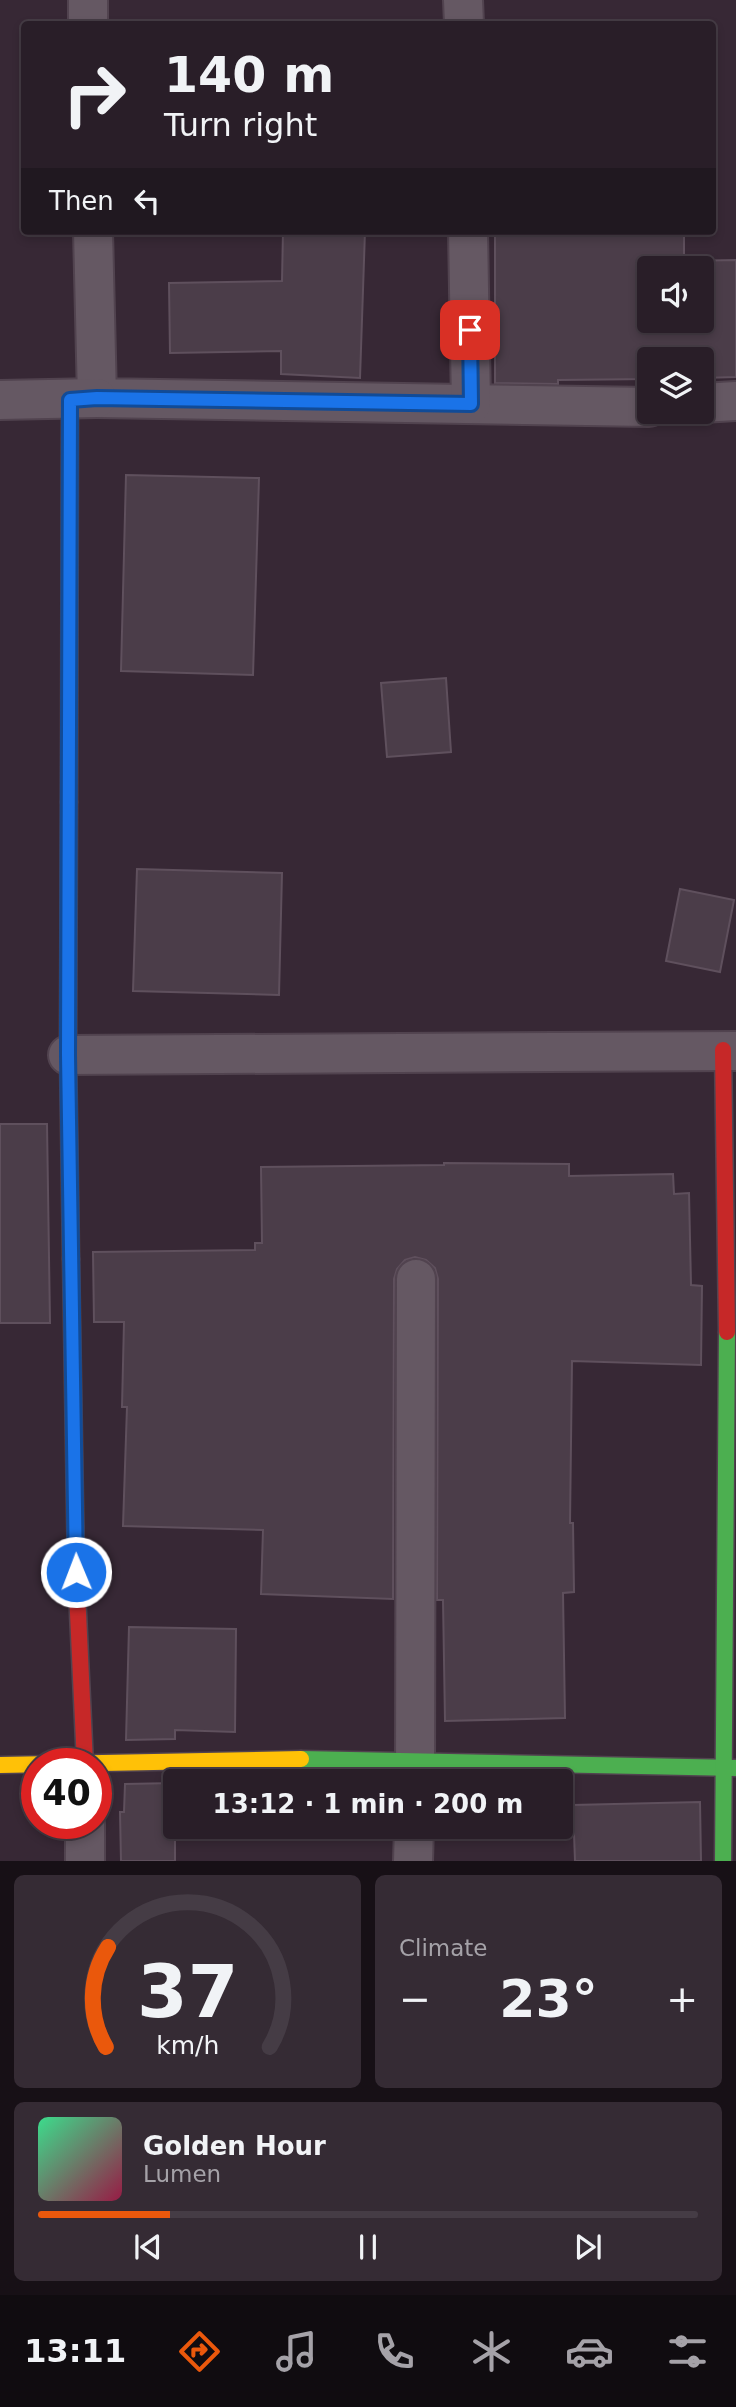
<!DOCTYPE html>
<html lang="en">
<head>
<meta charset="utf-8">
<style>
	body { margin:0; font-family:"DejaVu Sans",sans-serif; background:#352b34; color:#f1f3f6; height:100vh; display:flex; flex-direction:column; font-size:26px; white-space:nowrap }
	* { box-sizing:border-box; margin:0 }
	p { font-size:23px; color:#a5a2a8 }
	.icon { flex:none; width:38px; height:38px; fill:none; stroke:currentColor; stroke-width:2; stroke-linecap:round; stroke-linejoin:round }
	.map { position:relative; height:1861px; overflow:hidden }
	.panel { display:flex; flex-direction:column; gap:14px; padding:14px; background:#171016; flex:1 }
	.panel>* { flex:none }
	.top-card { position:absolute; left:21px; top:21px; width:695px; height:214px; border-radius:7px; box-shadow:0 4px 10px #0003,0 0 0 2px #453c45; background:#291e28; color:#f1f3f6; overflow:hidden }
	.controls { position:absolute; left:637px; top:256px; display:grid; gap:14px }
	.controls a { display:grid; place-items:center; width:77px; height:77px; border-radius:7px; background:#291e28; box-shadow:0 4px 10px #0003,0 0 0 2px #453c45; font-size:35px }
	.speed { position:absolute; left:21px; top:1748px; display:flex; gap:14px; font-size:35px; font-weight:700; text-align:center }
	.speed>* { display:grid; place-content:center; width:91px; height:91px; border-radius:50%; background:#291e28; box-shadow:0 4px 10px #0003,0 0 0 2px #453c45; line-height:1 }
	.speed .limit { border:10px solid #d22; background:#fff; color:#111 }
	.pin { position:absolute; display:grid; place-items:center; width:60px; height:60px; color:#fff; margin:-30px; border-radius:14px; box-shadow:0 4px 10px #0006 }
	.me { position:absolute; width:77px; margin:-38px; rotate:359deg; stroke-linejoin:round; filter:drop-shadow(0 0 5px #0008) }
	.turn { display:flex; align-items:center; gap:24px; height:147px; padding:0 28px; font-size:32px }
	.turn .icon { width:91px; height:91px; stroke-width:2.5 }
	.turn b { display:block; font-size:49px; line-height:60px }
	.then { display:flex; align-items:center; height:66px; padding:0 28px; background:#0003; gap:14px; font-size:26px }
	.big { font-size:52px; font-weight:800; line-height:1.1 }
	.panel .widget { flex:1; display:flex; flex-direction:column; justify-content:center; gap:10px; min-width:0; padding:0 24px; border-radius:10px; background:#352b34 }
	.panel .dial { align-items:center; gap:0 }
	.dial svg { height:182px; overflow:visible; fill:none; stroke:#453c45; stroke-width:7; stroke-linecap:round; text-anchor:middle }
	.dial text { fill:#f1f3f6; stroke:none }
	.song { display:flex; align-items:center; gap:21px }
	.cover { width:84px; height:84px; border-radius:10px; background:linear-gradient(135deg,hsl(150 70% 55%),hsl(340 70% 35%)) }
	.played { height:7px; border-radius:4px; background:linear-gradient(90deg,#ea580c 20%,#453c45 20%) }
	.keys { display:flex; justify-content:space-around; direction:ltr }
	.heat { display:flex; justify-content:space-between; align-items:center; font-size:38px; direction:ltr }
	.panel .tiles { flex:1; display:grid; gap:14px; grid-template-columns:1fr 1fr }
	.widget:last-child { grid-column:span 2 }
	.trip { position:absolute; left:163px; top:1769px; width:410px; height:70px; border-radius:7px; background:#291e28; box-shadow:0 4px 10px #0003,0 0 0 2px #453c45; font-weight:800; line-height:70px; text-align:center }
	.tab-bar { display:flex; height:112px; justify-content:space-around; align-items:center; background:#100c10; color:#a5a2a8 }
	.tab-bar .icon { width:49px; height:49px }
	.tab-bar .current { color:#ea580c }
	.tab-bar b { font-size:32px; color:#f1f3f6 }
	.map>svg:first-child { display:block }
	.building { fill:#4b3d49; stroke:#5f505d; stroke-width:2; fill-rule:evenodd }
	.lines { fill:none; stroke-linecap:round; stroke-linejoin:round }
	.street-casing { stroke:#51434f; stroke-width:42 }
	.fast-casing { stroke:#51434f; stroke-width:19 }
	.slow-casing { stroke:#51434f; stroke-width:19 }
	.jam-casing { stroke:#51434f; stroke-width:19 }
	.street { stroke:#655863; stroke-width:38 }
	.fast { stroke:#4caf50; stroke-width:16 }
	.slow { stroke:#ffc107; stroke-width:16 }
	.jam { stroke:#c62828; stroke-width:16 }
	.route-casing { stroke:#114b97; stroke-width:18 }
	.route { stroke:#1a73e8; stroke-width:12 }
</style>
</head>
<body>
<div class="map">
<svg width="736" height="1861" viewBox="0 0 736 1861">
	<rect width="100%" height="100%" fill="#372835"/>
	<g class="building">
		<polygon points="283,231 365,231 360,378 281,374 281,351 170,353 169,283 282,281"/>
		<path d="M495,231H684V261L736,260V377L702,378V359H649V379L558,380V384L495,383ZM649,268H702V320H649Z"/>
		<polygon points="126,475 259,478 253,675 121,671"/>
		<polygon points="446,678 451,752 387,757 381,683"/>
		<polygon points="137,869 282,873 279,995 133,991"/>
		<polygon points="680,889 734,900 720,972 666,961"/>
		<polygon points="0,1124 47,1124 50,1323 0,1323"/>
		<polygon points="444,1163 569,1164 569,1176 673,1174 674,1194 689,1193 691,1285 702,1286 701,1365 572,1361 570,1523 573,1523 574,1592 563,1593 565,1718 445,1721 443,1600 437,1600 438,1279 435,1268 426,1260 415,1257 405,1260 397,1269 394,1279 393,1599 261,1594 263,1530 123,1526 127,1407 122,1407 124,1322 94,1322 93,1252 255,1250 255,1243 262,1243 261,1167 444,1165"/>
		<polygon points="129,1627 236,1629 235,1732 175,1730 175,1739 126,1740"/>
		<polygon points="175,1783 175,1861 121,1861 120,1812 124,1812 125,1784"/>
		<polygon points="700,1802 701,1861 575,1861 573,1805"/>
	</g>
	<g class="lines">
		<defs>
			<g id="street">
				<polyline points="88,0 88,24"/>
				<polyline points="463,0 464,24"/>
				<polyline points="93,231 97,398 649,407"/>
				<polyline points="468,231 471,404"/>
				<polyline points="0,400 97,398"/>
				<polyline points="702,403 736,401"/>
				<polyline points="68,1055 736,1051"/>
				<polyline points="415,1782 416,1279"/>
				<polyline points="85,1824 85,1861"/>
				<polyline points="413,1861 414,1827"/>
			</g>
			<g id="fast">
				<polyline points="69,802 68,1055 71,1259"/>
				<polyline points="301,1759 736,1768"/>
				<polyline points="723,1861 727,1332"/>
			</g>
			<g id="slow">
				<polyline points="69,802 70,400"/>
				<polyline points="71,1259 76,1570"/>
				<polyline points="0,1765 301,1759"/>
			</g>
			<g id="jam">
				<polyline points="723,1050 727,1332"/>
				<polyline points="76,1570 85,1764"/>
			</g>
		</defs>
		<use href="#street" class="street-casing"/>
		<use href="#fast" class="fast-casing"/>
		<use href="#slow" class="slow-casing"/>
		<use href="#jam" class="jam-casing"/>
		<use href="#street" class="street"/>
		<use href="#fast" class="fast"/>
		<use href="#slow" class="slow"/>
		<use href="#jam" class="jam"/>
	</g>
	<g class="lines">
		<defs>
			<polyline id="route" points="76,1572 68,1055 70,400 97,398 471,404 470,330"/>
		</defs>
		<use href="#route" class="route-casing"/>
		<use href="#route" class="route"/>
	</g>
</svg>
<div class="controls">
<a><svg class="icon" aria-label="sound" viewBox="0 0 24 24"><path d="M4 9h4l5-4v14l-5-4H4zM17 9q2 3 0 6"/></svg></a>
<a><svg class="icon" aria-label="layers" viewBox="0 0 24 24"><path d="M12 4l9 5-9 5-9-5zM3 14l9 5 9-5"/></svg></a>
</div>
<div class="speed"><div class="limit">40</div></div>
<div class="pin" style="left:470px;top:330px;background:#d93025"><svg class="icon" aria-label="arrive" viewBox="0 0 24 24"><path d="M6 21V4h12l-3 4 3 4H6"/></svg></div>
<svg class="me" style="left:76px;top:1572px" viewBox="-20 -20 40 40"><circle r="17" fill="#1a73e8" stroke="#fff" stroke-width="3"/><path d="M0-11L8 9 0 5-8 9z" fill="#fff"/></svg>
<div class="trip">13:12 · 1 min · 200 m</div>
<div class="top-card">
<div class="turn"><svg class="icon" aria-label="right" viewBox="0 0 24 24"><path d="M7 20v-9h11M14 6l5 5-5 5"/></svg><div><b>140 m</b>Turn right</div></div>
<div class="then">Then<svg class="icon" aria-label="left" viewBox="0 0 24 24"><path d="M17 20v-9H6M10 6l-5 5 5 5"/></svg></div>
</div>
</div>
<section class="panel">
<div class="tiles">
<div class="widget dial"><svg viewBox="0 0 100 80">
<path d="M14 69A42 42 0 1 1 86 69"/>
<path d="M14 69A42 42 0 0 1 15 25" stroke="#ea580c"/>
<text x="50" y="56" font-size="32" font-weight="700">37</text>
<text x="50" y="72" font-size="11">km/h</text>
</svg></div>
<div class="widget"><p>Climate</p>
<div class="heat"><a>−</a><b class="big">23°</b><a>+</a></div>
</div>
<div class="widget">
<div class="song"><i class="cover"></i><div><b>Golden Hour</b><p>Lumen</p></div></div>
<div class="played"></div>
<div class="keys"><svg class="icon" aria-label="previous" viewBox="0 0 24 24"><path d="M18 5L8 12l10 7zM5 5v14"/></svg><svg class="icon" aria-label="pause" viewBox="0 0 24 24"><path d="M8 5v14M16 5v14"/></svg><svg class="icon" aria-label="next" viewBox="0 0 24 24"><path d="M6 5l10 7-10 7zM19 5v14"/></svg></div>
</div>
</div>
</section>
<nav class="tab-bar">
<b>13:11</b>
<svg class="icon current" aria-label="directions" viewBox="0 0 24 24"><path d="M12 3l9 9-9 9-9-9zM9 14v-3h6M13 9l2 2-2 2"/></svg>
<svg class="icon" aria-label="music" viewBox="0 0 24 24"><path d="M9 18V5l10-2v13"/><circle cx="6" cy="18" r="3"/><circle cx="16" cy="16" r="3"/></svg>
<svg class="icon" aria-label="phone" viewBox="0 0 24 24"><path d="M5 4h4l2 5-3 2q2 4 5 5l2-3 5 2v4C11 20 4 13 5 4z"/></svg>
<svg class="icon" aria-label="climate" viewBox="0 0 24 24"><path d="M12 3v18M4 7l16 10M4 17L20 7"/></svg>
<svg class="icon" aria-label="car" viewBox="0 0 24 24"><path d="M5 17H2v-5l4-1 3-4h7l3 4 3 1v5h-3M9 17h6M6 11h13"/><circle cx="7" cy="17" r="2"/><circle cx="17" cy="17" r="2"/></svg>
<svg class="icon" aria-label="filters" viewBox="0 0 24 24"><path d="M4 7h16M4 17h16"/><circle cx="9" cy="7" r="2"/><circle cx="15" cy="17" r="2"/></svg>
</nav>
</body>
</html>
